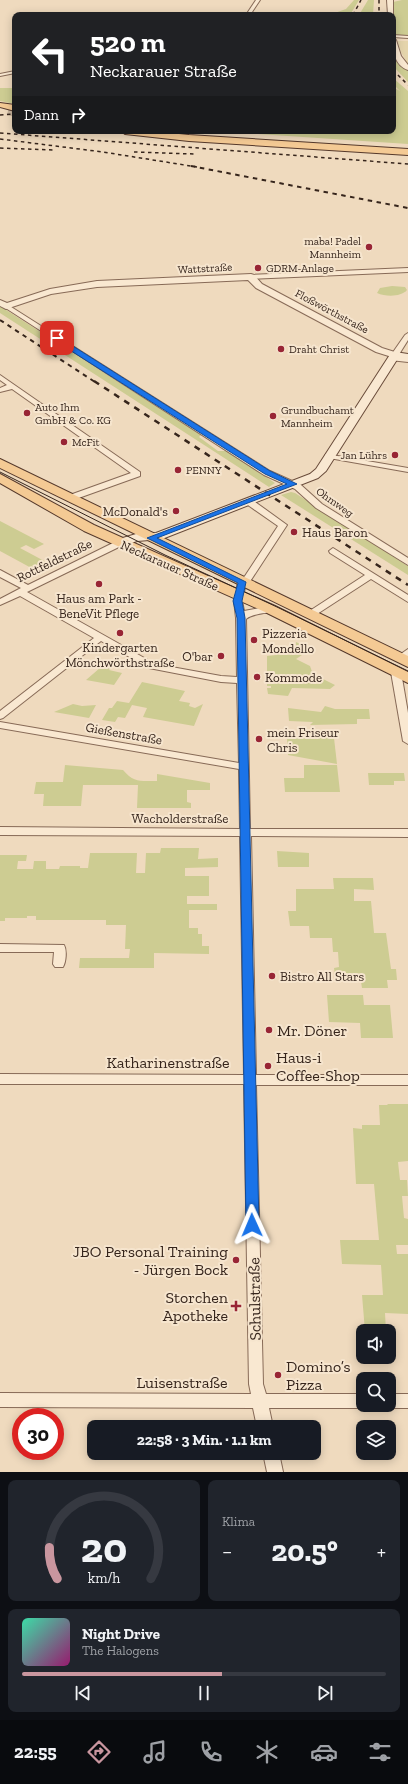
<!DOCTYPE html>
<html lang="de">
<head>
<meta charset="utf-8">
<style>
	body { margin:0; font-family:"Zilla Slab",serif; background:#20242c; color:#f1f3f6; height:100vh; display:flex; flex-direction:column; font-size:15px; white-space:nowrap }
	* { box-sizing:border-box; margin:0 }
	p { font-size:13px; color:#9ea1a6 }
	.icon { flex:none; width:22px; height:22px; fill:none; stroke:currentColor; stroke-width:2; stroke-linecap:round; stroke-linejoin:round }
	.map { position:relative; height:1472px; overflow:hidden }
	.side { display:flex; flex-direction:column; gap:8px; padding:8px; background:#0d0f14; flex:1 }
	.side>* { flex:none }
	.top-card { position:absolute; left:12px; top:12px; width:384px; height:122px; border-radius:8px; box-shadow:0 2px 10px #0003; background:#202124; color:#fff; overflow:hidden }
	.fabs { position:absolute; left:356px; top:1324px; display:grid; gap:8px }
	.fabs a { display:grid; place-items:center; width:40px; height:40px; border-radius:8px; background:#171b24; box-shadow:0 2px 10px #0003; font-size:20px }
	.speed { position:absolute; left:12px; top:1408px; display:flex; gap:8px; font-size:20px; font-weight:700; text-align:center }
	.speed>* { display:grid; place-content:center; width:52px; height:52px; border-radius:50%; background:#171b24; box-shadow:0 2px 10px #0003; line-height:1 }
	.speed .limit { border:6px solid #d22; background:#fff; color:#111 }
	.pin { position:absolute; display:grid; place-items:center; width:34px; height:34px; color:#fff; margin:-17px; border-radius:8px; box-shadow:0 2px 6px #0006 }
	.me { position:absolute; width:44px; margin:-22px; rotate:359deg; stroke-linejoin:round; filter:drop-shadow(0 0 3px #0008) }
	.turn { display:flex; align-items:center; gap:14px; height:84px; padding:0 12px; font-size:18px }
	.turn .icon { width:52px; height:52px; stroke-width:2.5 }
	.turn b { display:block; font-size:28px; line-height:34px }
	.then { display:flex; align-items:center; height:38px; padding:0 12px; background:#0003; gap:8px; font-size:15px }
	.big { font-size:30px; font-weight:700; line-height:1.1 }
	.side .card { flex:1; display:flex; flex-direction:column; justify-content:center; gap:6px; min-width:0; padding:0 14px; border-radius:8px; background:#20242c }
	.side .dial { align-items:center; gap:0 }
	.dial svg { height:104px; overflow:visible; fill:none; stroke:#363941; stroke-width:7; stroke-linecap:round; text-anchor:middle }
	.dial text { fill:#f1f3f6; stroke:none }
	.song { display:flex; align-items:center; gap:12px }
	.cover { width:48px; height:48px; border-radius:6px; background:linear-gradient(135deg,hsl(160 70% 55%),hsl(320 70% 35%)) }
	.played { height:4px; border-radius:2px; background:linear-gradient(90deg,#c9969f 55%,#363941 55%) }
	.keys { display:flex; justify-content:space-around; direction:ltr }
	.heat { display:flex; justify-content:space-between; align-items:center; font-size:22px; direction:ltr }
	.side .tiles { flex:1; display:grid; gap:8px; grid-template-columns:1fr 1fr }
	.card:last-child { grid-column:span 2 }
	.trip { position:absolute; left:87px; top:1420px; width:234px; height:40px; border-radius:8px; background:#171b24; box-shadow:0 2px 10px #0003; font-weight:700; line-height:40px; text-align:center }
	.tabs { display:flex; height:64px; justify-content:space-around; align-items:center; background:#090b0e; color:#9ea1a6 }
	.tabs .icon { width:28px; height:28px }
	.tabs .active { color:#c9969f }
	.tabs b { font-size:18px; color:#f1f3f6 }
	.map>svg:first-child { display:block }
	.farmland { fill:#e4d4ab }
	.green { fill:#cdcc92 }
	.lines { fill:none; stroke-linecap:round; stroke-linejoin:round }
	.primary-tunnel { stroke:#cab69e; stroke-width:8; stroke-dasharray:8 4; stroke-linecap:butt }
	.minor-casing { stroke:#876a57; stroke-width:2 }
	.tertiary-casing { stroke:#876a57; stroke-width:2 }
	.secondary-casing { stroke:#694b3a; stroke-width:2 }
	.primary-casing { stroke:#55392b; stroke-width:2 }
	.minor { fill:#f9e8d1; fill-rule:evenodd }
	.tertiary { fill:#f9e8d1; fill-rule:evenodd }
	.secondary { fill:#f9e8d1; fill-rule:evenodd }
	.primary { fill:#f4ca94; fill-rule:evenodd }
	.tram { stroke:#36251c; stroke-width:1 }
	.rail-far2 { stroke:#36251c; stroke-width:1.5; stroke-dasharray:3.5 3.5; stroke-linecap:butt }
	.rail-far1 { stroke:#36251c; stroke-width:2; stroke-dasharray:4.5 4.5; stroke-linecap:butt }
	.rail { stroke:#36251c; stroke-width:2.5; stroke-dasharray:6 6; stroke-linecap:butt }
	.route { fill:#1a73e8; stroke:#114b97 }
	.poi-dot { fill:#982535; stroke:#f6e5ce; stroke-width:1.5 }
	.labels { text-anchor:middle; stroke-width:4; stroke-linejoin:round; paint-order:stroke }
	.far-poi-label { font-size:11px; fill:#36251c; stroke:#f6e5ce; text-anchor:start }
	.far-street-label { font-size:11px; fill:#36251c; stroke:#f6e5ce }
	.poi-label { font-size:13px; fill:#36251c; stroke:#f6e5ce; text-anchor:start }
	.street-label { font-size:13px; fill:#36251c; stroke:#f6e5ce }
	.near-poi-label { font-size:16px; fill:#36251c; stroke:#f6e5ce; text-anchor:start }
	.near-street-label { font-size:16px; fill:#36251c; stroke:#f6e5ce }
</style>
</head>
<body>
<div class="map">
<svg width="408" height="1472" viewBox="0 0 408 1472">
	<rect width="100%" height="100%" fill="#efdabe"/>
	<polygon class="farmland" points="397,41 408,41 408,64 401,52"/>
	<g class="green">
		<polygon points="354,0 359,0 350,15 329,15 346,9"/>
		<polygon points="368,0 374,0 373,15 359,15"/>
		<polygon points="402,0 408,0 408,35 396,35 393,2"/>
		<polygon points="393,53 400,65 408,69 408,82 393,66"/>
		<polygon points="393,78 408,91 408,144 214,131 393,131 393,87 400,91 393,84"/>
		<polygon points="0,88 15,88 15,104 0,101"/>
		<path d="M392,286L405,287L407,290C401,297 386,297 377,293L380,288Z"/>
		<polygon points="0,306 201,435 199,437 218,451 227,451 275,483 269,487 0,313"/>
		<polygon points="291,492 295,493 408,566 408,575 281,495"/>
		<polygon points="0,521 44,544 34,549 26,545 20,548 48,563 35,570 0,551"/>
		<polygon points="296,642 311,649 296,659 310,666 315,680 321,678 335,685 330,689 292,688 288,696 268,694 267,688 271,688 271,686 267,686 267,656 276,655 276,649 296,649"/>
		<polygon points="108,661 113,664 109,670 122,673 114,685 86,680"/>
		<polygon points="142,682 185,691 179,701 190,703 189,706 195,708 203,704 194,726 143,717 147,708 132,705 125,718 118,717 115,722 102,720 109,708 112,708 117,701 129,703"/>
		<polygon points="73,704 82,706 96,705 89,718 54,712"/>
		<polygon points="325,706 335,709 369,709 370,719 357,719 357,724 310,725 313,722 289,721 288,708 321,712"/>
		<polygon points="287,738 334,738 337,764 288,755"/>
		<path d="M65,765L123,770C134,783 141,781 157,781V774L210,783V790H187V802L191,803V808H137L138,785H83L81,806H43L44,794H34L36,782H63Z"/>
		<polygon points="304,765 337,765 340,792 285,792 284,778 304,778"/>
		<polygon points="368,773 404,773 405,781 394,781 394,785 369,785"/>
		<polygon points="161,848 199,848 198,859 218,858 218,867 185,868 185,876 209,876 209,896 187,896 187,904 217,904 217,910 189,910 189,928 198,928 198,934 202,934 202,946 209,946 209,954 154,953 154,968 79,968 80,958 129,958 130,949 125,949 126,925 106,925 106,920 36,920 36,916 27,916 27,918 5,918 5,921 0,921 0,855 27,855 26,861 18,861 17,869 33,869 34,861 46,861 46,869 59,869 60,866 80,866 80,868 88,868 90,853 137,853 136,873 145,873 146,853 160,853"/>
		<polygon points="277,851 309,853 309,867 278,867"/>
		<polygon points="333,878 373,878 374,890 354,889 354,901 371,901 374,933 386,933 391,969 396,969 397,980 387,980 388,988 362,988 361,982 336,982 334,968 339,967 338,952 333,952 332,938 310,938 309,926 290,926 288,911 296,911 296,889 334,889"/>
		<polygon points="327,995 363,995 364,1005 390,1005 393,1038 361,1038 360,1023 329,1022"/>
		<polygon points="388,1104 408,1104 408,1161 398,1162 400,1180 407,1180 408,1196 402,1196 404,1218 408,1219 408,1245 396,1245 397,1254 408,1254 408,1314 385,1313 386,1331 365,1331 362,1295 383,1295 381,1265 342,1264 340,1240 379,1240 374,1184 356,1184 353,1128 362,1129 362,1125 380,1125 379,1105 387,1105"/>
	</g>
	<g class="lines">
		<polyline class="primary-tunnel" points="8,111 15,113"/>
		<defs>
			<g id="minor">
				<polygon points="256,0 260,0 250,15 246,15"/>
				<polygon points="393,35 408,36 408,38 393,37"/>
				<polygon points="15,71 15,73 0,76 0,74"/>
				<polygon points="408,268 408,272 251,279 248,277 251,275"/>
				<polygon points="4,305 8,305 270,471 301,485 322,504 408,558 408,565 316,508 295,489 264,475 4,307"/>
				<polygon points="408,333 408,340 398,356 408,358 408,362 390,360 389,358 405,335"/>
				<polygon points="0,375 140,472 140,476 73,500 67,500 67,496 131,473 12,389 0,392 0,388 7,385 0,380"/>
				<polygon points="326,454 408,468 408,472 329,458 325,456"/>
				<path d="M245,499H251L287,525L251,580L246,583L242,601L244,611L270,606L275,609C267,615 255,612 246,619L250,829H408V837L251,836L256,1075H408V1085H256L263,1384L266,1394H363V1405H369L363,1408H269L273,1427H257L253,1408L0,1407V1393L251,1394L249,1384L244,1084H0V1074L244,1075L240,836L0,835V827L240,829L239,769L0,728V722L239,763L237,683L221,682L149,668L101,641L3,718L0,719V711L94,638L20,596L0,605V599L21,588L0,577V570L28,585L117,541H123L124,543L123,545L27,592L155,664L221,676L237,677L236,618L234,601L238,582L245,576L278,526L245,503Z"/>
				<polygon points="333,548 408,595 408,602 371,579 314,616 308,616 306,614 308,612 365,575 330,553 329,551"/>
				<polygon points="408,649 408,656 403,660 397,660 395,658"/>
				<polygon points="396,669 401,672 408,713 408,744 403,741 391,672"/>
				<path d="M0,944L64,945C67,950 66,962 63,967H55L53,964L54,952H0Z"/>
				<polygon points="389,1394 408,1394 408,1408 389,1408 384,1406 389,1405"/>
				<polygon points="263,1453 279,1453 283,1472 267,1472"/>
			</g>
			<g id="tertiary">
				<polygon points="387,0 393,0 393,16 388,15"/>
				<path d="M393,38L396,40L401,56L408,65V70C394,65 393,51 393,38Z"/>
				<polygon points="251,274 254,275 262,284 382,348 398,353 400,355 395,358 376,352 256,288 248,280 97,287 51,294 6,309 0,306 0,300 7,303 50,289 97,281"/>
			</g>
			<polygon id="secondary" points="395,352 408,354 408,360 398,358 326,471 318,478 162,539 137,541 120,547 116,546 114,543 116,540 136,534 156,533 310,474 316,469 391,353"/>
			<g id="primary">
				<polygon points="0,103 15,105 15,111 0,107"/>
				<polygon points="121,131 149,131 189,135 408,149 408,155 189,141 125,134"/>
				<polygon points="0,459 408,656 408,667 0,468"/>
				<polygon points="0,474 94,525 275,606 408,672 408,683 265,612 84,531 0,483"/>
			</g>
		</defs>
		<use href="#minor" class="minor-casing"/>
		<use href="#tertiary" class="tertiary-casing"/>
		<use href="#secondary" class="secondary-casing"/>
		<use href="#primary" class="primary-casing"/>
		<use href="#minor" class="minor"/>
		<use href="#tertiary" class="tertiary"/>
		<use href="#secondary" class="secondary"/>
		<use href="#primary" class="primary"/>
		<polyline class="tram" points="0,472 165,555 277,607 408,671"/>
		<g class="rail-far2">
			<polyline points="379,0 379,15"/>
			<polyline points="353,15 361,0"/>
			<polyline points="393,70 408,85"/>
			<polyline points="0,115 15,114"/>
			<polyline points="0,133 408,164"/>
			<polyline points="0,139 103,152 197,167"/>
			<polyline points="0,148 53,150"/>
			<polyline points="134,152 194,154"/>
		</g>
		<g class="rail-far1">
			<polyline points="191,166 408,208"/>
			<polyline points="0,320 95,382"/>
		</g>
		<polyline class="rail" points="94,381 408,585"/>
	</g>
	<polygon class="route" points="57,336 270,471 297,484 157,538 246,582 242,601 245,618 259,1225 257,1229 252,1230 248,1229 246,1225 237,618 233,601 238,583 147,538 287,484 265,474 54,340 54,338"/>
	<g class="poi-dot">
		<circle cx="369" cy="247" r="4"/>
		<circle cx="258" cy="268" r="4"/>
		<circle cx="281" cy="349" r="4"/>
		<circle cx="27" cy="413" r="4"/>
		<circle cx="273" cy="416" r="4"/>
		<circle cx="64" cy="442" r="4"/>
		<circle cx="395" cy="455" r="4"/>
		<circle cx="178" cy="470" r="4"/>
		<circle cx="176" cy="511" r="4"/>
		<circle cx="294" cy="532" r="4"/>
		<circle cx="99" cy="584" r="4"/>
		<circle cx="120" cy="633" r="4"/>
		<circle cx="254" cy="640" r="4"/>
		<circle cx="221" cy="656" r="4"/>
		<circle cx="257" cy="677" r="4"/>
		<circle cx="259" cy="739" r="4"/>
		<circle cx="272" cy="976" r="4"/>
		<circle cx="269" cy="1030" r="4"/>
		<circle cx="268" cy="1066" r="4"/>
		<circle cx="236" cy="1260" r="4"/>
		<path d="M234 1300h4v4h4v4h-4v4h-4v-4h-4v-4h4z"/>
		<circle cx="278" cy="1375" r="4"/>
	</g>
	<g class="labels">
		<g class="far-poi-label">
			<text x="361" y="245" text-anchor="end">maba! Padel<tspan x="361" dy="13">Mannheim</tspan></text>
			<text x="266" y="272">GDRM-Anlage</text>
			<text x="289" y="353">Draht Christ</text>
			<text x="35" y="411">Auto Ihm<tspan x="35" dy="13">GmbH &amp; Co. KG</tspan></text>
			<text x="281" y="414">Grundbuchamt<tspan x="281" dy="13">Mannheim</tspan></text>
			<text x="72" y="446">McFit</text>
			<text x="387" y="459" text-anchor="end">Jan Lührs</text>
			<text x="186" y="474">PENNY</text>
		</g>
		<g class="far-street-label">
			<text transform="translate(205 268) rotate(-3)" y="4">Wattstraße</text>
			<text transform="translate(332 311) rotate(28)" y="4">Floßwörthstraße</text>
			<text transform="translate(335 502) rotate(35)" y="4">Ohmweg</text>
		</g>
		<g class="poi-label">
			<text x="168" y="516" text-anchor="end">McDonald's</text>
			<text x="302" y="537">Haus Baron</text>
			<text x="99" y="603" text-anchor="middle">Haus am Park -<tspan x="99" dy="15">BeneVit Pflege</tspan></text>
			<text x="262" y="638">Pizzeria<tspan x="262" dy="15">Mondello</tspan></text>
			<text x="120" y="652" text-anchor="middle">Kindergarten<tspan x="120" dy="15">Mönchwörthstraße</tspan></text>
			<text x="213" y="661" text-anchor="end">O'bar</text>
			<text x="265" y="682">Kommode</text>
			<text x="267" y="737">mein Friseur<tspan x="267" dy="15">Chris</tspan></text>
			<text x="280" y="981">Bistro All Stars</text>
		</g>
		<g class="street-label">
			<text transform="translate(54 560) rotate(-26)" y="5">Rottfeldstraße</text>
			<text transform="translate(170 565) rotate(24)" y="5">Neckarauer Straße</text>
			<text transform="translate(124 733) rotate(10)" y="5">Gießenstraße</text>
			<text x="180" y="823">Wacholderstraße</text>
		</g>
		<g class="near-poi-label">
			<text x="277" y="1036">Mr. Döner</text>
			<text x="276" y="1063">Haus-i<tspan x="276" dy="18">Coffee-Shop</tspan></text>
			<text x="228" y="1257" text-anchor="end">JBO Personal Training<tspan x="228" dy="18">- Jürgen Bock</tspan></text>
			<text x="228" y="1303" text-anchor="end">Storchen<tspan x="228" dy="18">Apotheke</tspan></text>
			<text x="286" y="1372">Domino’s<tspan x="286" dy="18">Pizza</tspan></text>
		</g>
		<g class="near-street-label">
			<text x="168" y="1068">Katharinenstraße</text>
			<text transform="translate(254 1299) rotate(-91)" y="6">Schulstraße</text>
			<text x="182" y="1388">Luisenstraße</text>
		</g>
	</g>
</svg>
<div class="fabs">
<a><svg class="icon" aria-label="sound" viewBox="0 0 24 24"><path d="M4 9h4l5-4v14l-5-4H4zM17 9q2 3 0 6"/></svg></a>
<a><svg class="icon" aria-label="search" viewBox="0 0 24 24"><circle cx="10" cy="10" r="6"/><path d="M15 15l6 6"/></svg></a>
<a><svg class="icon" aria-label="layers" viewBox="0 0 24 24"><path d="M12 4l9 5-9 5-9-5zM3 14l9 5 9-5"/></svg></a>
</div>
<div class="speed"><div class="limit">30</div></div>
<div class="pin" style="left:57px;top:338px;background:#d93025"><svg class="icon" aria-label="arrive" viewBox="0 0 24 24"><path d="M6 21V4h12l-3 4 3 4H6"/></svg></div>
<svg class="me" style="left:252px;top:1225px" viewBox="-20 -20 40 40"><path d="M0-17L14 15 0 8-14 15z" fill="#1a73e8" stroke="#fff" stroke-width="4"/></svg>
<div class="trip">22:58 · 3 Min. · 1.1 km</div>
<div class="top-card">
<div class="turn"><svg class="icon" aria-label="left" viewBox="0 0 24 24"><path d="M17 20v-9H6M10 6l-5 5 5 5"/></svg><div><b>520 m</b>Neckarauer Straße</div></div>
<div class="then">Dann<svg class="icon" aria-label="right" viewBox="0 0 24 24"><path d="M7 20v-9h11M14 6l5 5-5 5"/></svg></div>
</div>
</div>
<section class="side">
<div class="tiles">
<div class="card dial"><svg viewBox="0 0 100 80">
<path d="M14 69A42 42 0 1 1 86 69"/>
<path d="M14 69A42 42 0 0 1 8 45" stroke="#c9969f"/>
<text x="50" y="56" font-size="32" font-weight="700">20</text>
<text x="50" y="72" font-size="11">km/h</text>
</svg></div>
<div class="card"><p>Klima</p>
<div class="heat"><a>−</a><b class="big">20.5°</b><a>+</a></div>
</div>
<div class="card">
<div class="song"><i class="cover"></i><div><b>Night Drive</b><p>The Halogens</p></div></div>
<div class="played"></div>
<div class="keys"><svg class="icon" aria-label="previous" viewBox="0 0 24 24"><path d="M18 5L8 12l10 7zM5 5v14"/></svg><svg class="icon" aria-label="pause" viewBox="0 0 24 24"><path d="M8 5v14M16 5v14"/></svg><svg class="icon" aria-label="next" viewBox="0 0 24 24"><path d="M6 5l10 7-10 7zM19 5v14"/></svg></div>
</div>
</div>
</section>
<nav class="tabs">
<b>22:55</b>
<svg class="icon active" aria-label="directions" viewBox="0 0 24 24"><path d="M12 3l9 9-9 9-9-9zM9 14v-3h6M13 9l2 2-2 2"/></svg>
<svg class="icon" aria-label="music" viewBox="0 0 24 24"><path d="M9 18V5l10-2v13"/><circle cx="6" cy="18" r="3"/><circle cx="16" cy="16" r="3"/></svg>
<svg class="icon" aria-label="phone" viewBox="0 0 24 24"><path d="M5 4h4l2 5-3 2q2 4 5 5l2-3 5 2v4C11 20 4 13 5 4z"/></svg>
<svg class="icon" aria-label="climate" viewBox="0 0 24 24"><path d="M12 3v18M4 7l16 10M4 17L20 7"/></svg>
<svg class="icon" aria-label="car" viewBox="0 0 24 24"><path d="M5 17H2v-5l4-1 3-4h7l3 4 3 1v5h-3M9 17h6M6 11h13"/><circle cx="7" cy="17" r="2"/><circle cx="17" cy="17" r="2"/></svg>
<svg class="icon" aria-label="filters" viewBox="0 0 24 24"><path d="M4 7h16M4 17h16"/><circle cx="9" cy="7" r="2"/><circle cx="15" cy="17" r="2"/></svg>
</nav>
</body>
</html>
